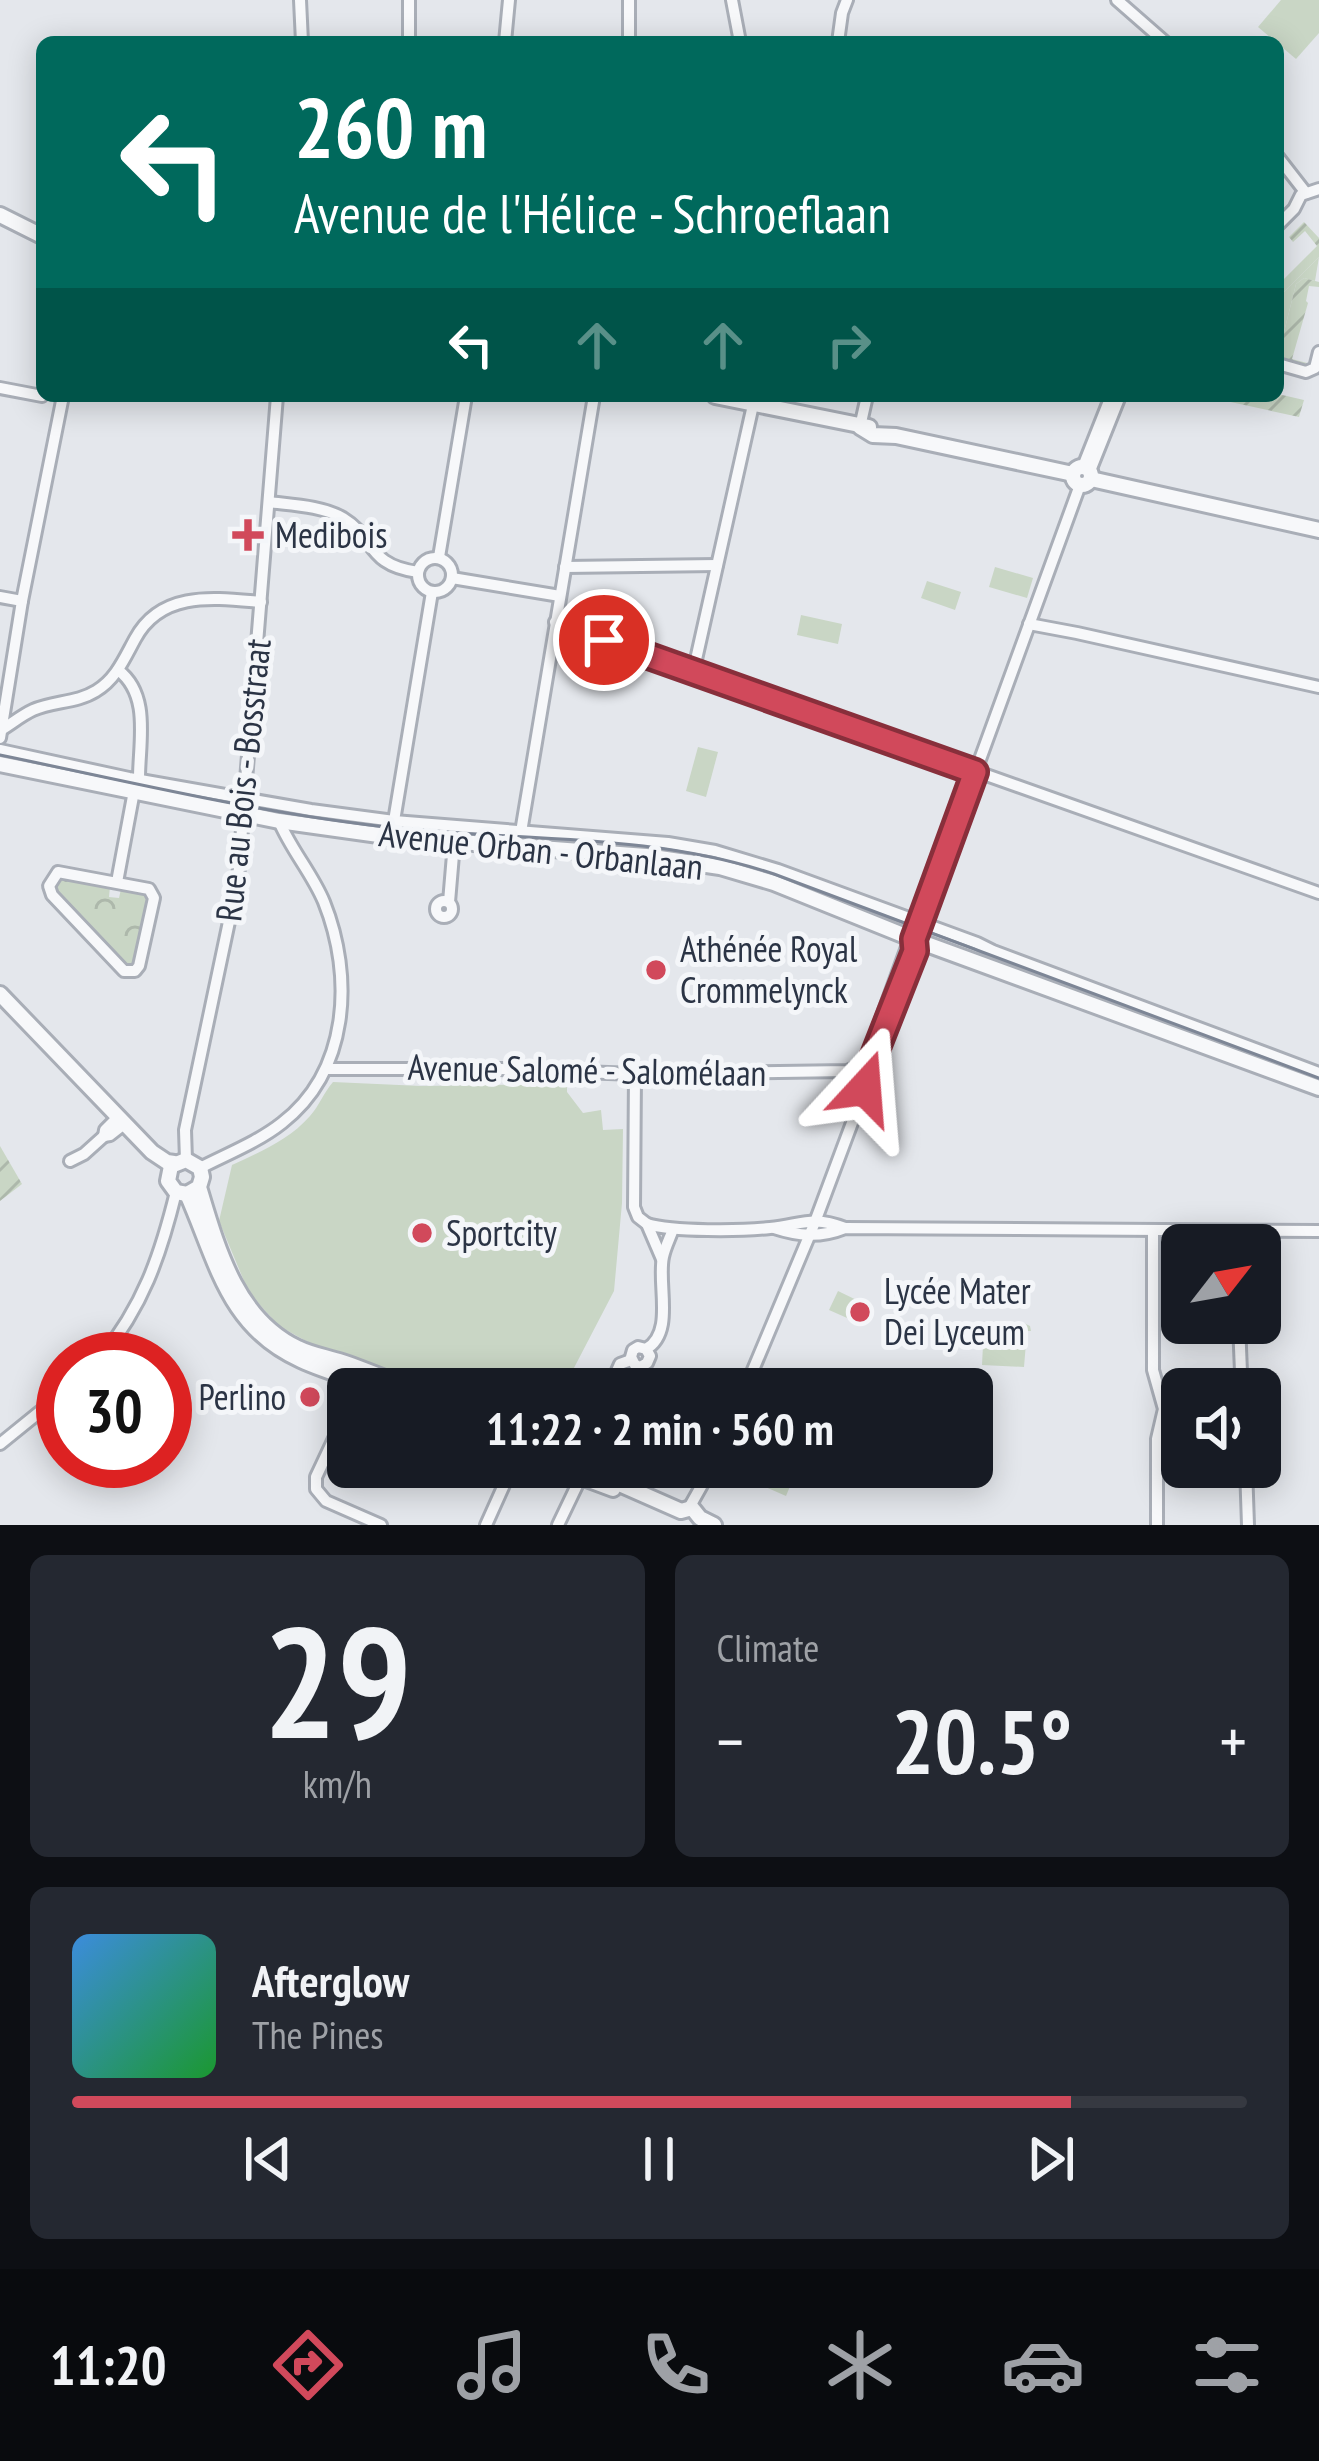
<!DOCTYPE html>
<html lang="en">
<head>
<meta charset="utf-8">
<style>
	body { margin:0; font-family:"PT Sans Narrow",sans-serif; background:#242831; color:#f1f3f6; height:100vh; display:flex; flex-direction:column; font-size:45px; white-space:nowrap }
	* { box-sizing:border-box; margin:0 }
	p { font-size:39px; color:#9ea1a6 }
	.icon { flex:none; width:66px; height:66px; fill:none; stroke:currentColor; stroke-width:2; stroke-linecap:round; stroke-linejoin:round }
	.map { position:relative; height:1525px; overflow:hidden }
	.sheet { display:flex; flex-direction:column; gap:30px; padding:30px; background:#0d0f14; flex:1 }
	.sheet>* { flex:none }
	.banner { position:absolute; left:36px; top:36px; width:1248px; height:366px; border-radius:18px; box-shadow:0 6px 30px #0003; background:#00695c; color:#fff; overflow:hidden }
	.needle { width:78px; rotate:59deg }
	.fabs { position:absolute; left:1161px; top:1224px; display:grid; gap:24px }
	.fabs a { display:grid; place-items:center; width:120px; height:120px; border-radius:18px; background:#171b24; box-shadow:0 6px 30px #0003; font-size:60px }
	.speed { position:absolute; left:36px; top:1332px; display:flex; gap:24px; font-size:60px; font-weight:700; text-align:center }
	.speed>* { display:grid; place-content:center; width:156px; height:156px; border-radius:50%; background:#171b24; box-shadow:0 6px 30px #0003; line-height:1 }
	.speed .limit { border:18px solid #d22; background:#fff; color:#111 }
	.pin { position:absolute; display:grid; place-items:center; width:102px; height:102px; color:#fff; margin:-51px; border:6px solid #fff; border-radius:50%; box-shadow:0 3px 12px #0007 }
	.me { position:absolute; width:132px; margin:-66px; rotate:19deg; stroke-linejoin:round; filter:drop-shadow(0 0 9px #0008) }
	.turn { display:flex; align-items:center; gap:42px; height:252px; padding:0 60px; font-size:54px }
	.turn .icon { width:156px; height:156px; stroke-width:2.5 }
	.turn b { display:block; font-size:84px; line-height:102px }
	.lanes { display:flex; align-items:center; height:114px; padding:0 60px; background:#0003; justify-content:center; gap:60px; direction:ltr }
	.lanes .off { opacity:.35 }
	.big { font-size:90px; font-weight:800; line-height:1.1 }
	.sheet .tile { flex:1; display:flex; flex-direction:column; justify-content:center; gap:18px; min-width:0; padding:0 42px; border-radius:18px; background:#242831 }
	.sheet .dial { align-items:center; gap:0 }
	.dial b { font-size:156px; line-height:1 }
	.song { display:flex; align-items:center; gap:36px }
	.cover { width:144px; height:144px; border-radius:18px; background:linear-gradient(135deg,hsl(210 70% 55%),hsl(130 70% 35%)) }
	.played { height:12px; border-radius:6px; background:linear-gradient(90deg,#d1495b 85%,#363941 85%) }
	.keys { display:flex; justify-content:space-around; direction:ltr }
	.heat { display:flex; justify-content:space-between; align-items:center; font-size:66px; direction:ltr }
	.sheet .tiles { flex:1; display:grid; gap:30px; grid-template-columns:1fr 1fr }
	.tile:last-child { grid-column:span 2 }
	.trip { position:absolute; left:327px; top:1368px; width:666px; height:120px; border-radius:18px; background:#171b24; box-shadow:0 6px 30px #0003; font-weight:800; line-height:120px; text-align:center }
	.menu { display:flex; height:192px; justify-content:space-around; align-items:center; background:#090b0e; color:#9ea1a6 }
	.menu .icon { width:84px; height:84px }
	.menu .selected { color:#d1495b }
	.menu b { font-size:54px; color:#f1f3f6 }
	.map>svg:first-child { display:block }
	.forest { fill:url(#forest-crowns) }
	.park { fill:#c9d6c5 }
	.garden { fill:url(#garden-furrows) }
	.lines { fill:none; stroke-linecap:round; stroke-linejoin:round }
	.minor-casing { stroke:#a9aeb7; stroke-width:16 }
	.tertiary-casing { stroke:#a9aeb7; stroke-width:20 }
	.minor { stroke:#f7f8fa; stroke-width:10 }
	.tertiary { stroke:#f7f8fa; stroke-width:14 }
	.tram { stroke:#7d8696; stroke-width:3 }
	.route-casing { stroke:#882f3b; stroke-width:30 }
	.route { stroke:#d1495b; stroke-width:21 }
	.poi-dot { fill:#d1495b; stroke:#f4f6f9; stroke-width:4.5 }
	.labels { text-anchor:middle; stroke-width:10; stroke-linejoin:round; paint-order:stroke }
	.poi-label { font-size:36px; fill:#2b3445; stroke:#f4f6f9; text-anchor:start }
	.street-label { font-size:36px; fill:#2b3445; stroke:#f4f6f9 }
</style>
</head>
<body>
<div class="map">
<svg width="1319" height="1525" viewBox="0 0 1319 1525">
	<defs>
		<pattern id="forest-crowns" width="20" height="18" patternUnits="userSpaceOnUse" patternTransform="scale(3)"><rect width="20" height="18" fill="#c9d6c5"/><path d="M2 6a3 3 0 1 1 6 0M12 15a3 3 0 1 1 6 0" fill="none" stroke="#adb8ab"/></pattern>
		<pattern id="garden-furrows" width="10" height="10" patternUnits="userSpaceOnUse" patternTransform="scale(3)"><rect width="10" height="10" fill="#c9d6c5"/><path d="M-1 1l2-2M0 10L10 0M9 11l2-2" fill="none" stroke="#adb8ab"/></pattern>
	</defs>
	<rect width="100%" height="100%" fill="#e4e7ec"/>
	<polygon class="forest" points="64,877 110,886 109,897 119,898 121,889 147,893 149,900 137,957 132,964 124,964 56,893 55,887"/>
	<g class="park">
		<polygon points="1281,0 1319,0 1319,33 1296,59 1258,27"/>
		<polygon points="1319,257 1315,281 1304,278 1296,284 1279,352 1278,298"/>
		<polygon points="995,567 1033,578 1027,598 989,587"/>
		<polygon points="927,581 961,592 955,610 921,598"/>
		<polygon points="801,615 842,624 838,644 797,635"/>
		<polygon points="698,747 718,752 706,797 686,791"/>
		<path d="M333,1082L421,1086L567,1084V1092L583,1113L601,1110L603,1130L623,1129L622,1203L614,1291L563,1389H431L315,1346L279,1326L249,1293L219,1221L232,1165C260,1152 289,1140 310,1116C319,1106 324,1092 333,1082Z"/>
		<polygon points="838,1291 871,1307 863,1325 829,1310"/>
		<polygon points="1024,1323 1030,1326 1031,1331 1027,1331 1024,1367 982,1365 984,1325 1023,1327"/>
		<polygon points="761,1467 798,1467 786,1496 754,1482"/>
	</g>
	<g class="garden">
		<polygon points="1304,222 1319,238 1319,257 1278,298 1278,285 1317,246 1305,231 1293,242 1289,237"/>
		<polygon points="1304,278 1319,282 1319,287 1309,286 1306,301 1308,303 1292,359 1311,364 1306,367 1286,363 1279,352 1296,284"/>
		<polygon points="1278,394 1304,400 1299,417 1203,396 1278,396"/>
		<polygon points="0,1146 22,1184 0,1201"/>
	</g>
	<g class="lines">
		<defs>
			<g id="minor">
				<polyline points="300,0 302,42"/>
				<polyline points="409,0 409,42"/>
				<polyline points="732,0 740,42"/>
				<polyline points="1117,0 1165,42"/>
				<polyline points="505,42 509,0"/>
				<polyline points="629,42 629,0"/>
				<polyline points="838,42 842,13 847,0"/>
				<polyline points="1278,157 1306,193"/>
				<polyline points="1278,225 1294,209 1301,195 1319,189"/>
				<polyline points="1278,364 1306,372 1315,368 1319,352"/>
				<polyline points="0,388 42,396"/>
				<polyline points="860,427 867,396"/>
				<polyline points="1080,467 1084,464 1111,396"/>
				<polyline points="1090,471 1120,396"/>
				<path d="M269,502C293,505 322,506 343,518C376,538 366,565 418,572"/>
				<polyline points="439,557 466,396"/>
				<circle cx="435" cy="575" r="17"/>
				<polyline points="565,567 717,565"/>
				<polyline points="452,578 560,596"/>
				<polyline points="0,597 22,601"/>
				<polyline points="555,622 1319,893"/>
				<polyline points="1029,624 1077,633 1319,687"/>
				<path d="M118,670C151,695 139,742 139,778"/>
				<polyline points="693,673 753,405"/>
				<path d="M1,730C11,724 22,715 33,710C53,701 77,703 96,691C116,679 124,659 135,639C161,590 215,598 261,602"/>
				<polyline points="0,738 22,601 63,396"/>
				<polyline points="0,750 129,778 311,810 394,821 668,843 715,851 778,870 977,943 993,951 1319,1073"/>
				<polyline points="394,821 432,592"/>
				<polyline points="521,832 594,396"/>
				<polygon points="58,872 149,889 154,898 139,966 135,971 124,971 52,895 49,886"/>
				<polyline points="117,882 134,791"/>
				<circle cx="444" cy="909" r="8"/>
				<polyline points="449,902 454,843"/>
				<polyline points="327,1069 500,1069 635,1074 848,1071 852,1069 867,1073"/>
				<polyline points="869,1071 915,951 913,939"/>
				<polyline points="635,1074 634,1207 638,1217 647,1224 662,1259"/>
				<polyline points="118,1117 105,1130 104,1136 110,1135 124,1124"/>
				<polyline points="186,1160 185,1130 238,879 277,396"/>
				<polyline points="70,1161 84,1154 104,1136"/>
				<path d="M200,1168C227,1154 258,1142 282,1123C349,1071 354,977 324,902C312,873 291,850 279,821"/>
				<path d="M647,1224C673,1232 742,1231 770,1228C801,1225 812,1215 845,1228"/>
				<path d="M774,1228C798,1236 820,1238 845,1228L1319,1231"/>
				<polyline points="1153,1230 1153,1370 1164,1409 1157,1439 1157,1525"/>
				<path d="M646,1349L650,1356L647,1363L640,1367L635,1365L631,1357L633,1350L638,1347L646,1349C675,1333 657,1284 663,1257C665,1247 670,1238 673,1229"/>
				<path d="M100,1359C143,1306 160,1257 176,1192"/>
				<polyline points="609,1389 620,1364 631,1360"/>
				<polyline points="745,1389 815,1222 865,1088 866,1061 907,947 920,924 1080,485"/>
				<polyline points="1237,1389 1241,1372 1239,1323"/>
				<polyline points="348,1409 316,1477 316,1489 326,1501 381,1525"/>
				<polyline points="0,1444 63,1393"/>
				<polyline points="1246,1467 1248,1525"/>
				<polyline points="689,1508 712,1467"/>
				<polyline points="486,1525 512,1467"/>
				<polyline points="558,1525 580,1479"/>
			</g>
			<g id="tertiary">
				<polyline points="0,215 42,236"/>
				<polyline points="715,396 869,427"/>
				<polyline points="860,427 873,435 896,436 1073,474"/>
				<circle cx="1082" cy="476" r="9"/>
				<polyline points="1091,479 1319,530"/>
				<polyline points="0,764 279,821 393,837 646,856 720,867 774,883 913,939 1319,1088"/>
				<polyline points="0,994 152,1152 167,1162 174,1163"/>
				<path d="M199,1187L187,1194L176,1192L168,1181L171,1166L186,1160L200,1168L202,1177L199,1187C217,1247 236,1319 298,1348C312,1355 327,1357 342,1362C366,1370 389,1380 412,1389"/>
				<path d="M187,1194C217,1261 227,1327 301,1360C327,1372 355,1379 382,1389"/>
				<polyline points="554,1467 613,1489"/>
				<polyline points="581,1467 681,1511 692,1508 700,1518 714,1525"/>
			</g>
		</defs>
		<use href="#minor" class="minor-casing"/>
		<use href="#tertiary" class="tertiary-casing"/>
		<use href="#minor" class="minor"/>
		<use href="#tertiary" class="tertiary"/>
		<path class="tram" d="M0,755C131,782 262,814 395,828C521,841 652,833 774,874L1319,1078"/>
	</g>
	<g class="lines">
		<defs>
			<polyline id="route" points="604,640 975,772 914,939 915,951 867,1073 865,1088"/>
		</defs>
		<use href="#route" class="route-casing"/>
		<use href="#route" class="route"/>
	</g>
	<g class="poi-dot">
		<path d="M242 517h12v12h12v12h-12v12h-12v-12h-12v-12h12z"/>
		<circle cx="656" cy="970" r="12"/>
		<circle cx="422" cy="1233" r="12"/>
		<circle cx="860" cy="1312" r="12"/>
		<circle cx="310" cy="1397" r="12"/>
	</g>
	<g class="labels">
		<g class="poi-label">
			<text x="275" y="548">Medibois</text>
			<text x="680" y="962">Athénée Royal<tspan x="680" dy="41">Crommelynck</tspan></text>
			<text x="446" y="1246">Sportcity</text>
			<text x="884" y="1304">Lycée Mater<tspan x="884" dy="41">Dei Lyceum</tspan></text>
			<text x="286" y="1410" text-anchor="end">Perlino</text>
		</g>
		<g class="street-label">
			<text transform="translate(243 780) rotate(-84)" y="13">Rue au Bois - Bosstraat</text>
			<text transform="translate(541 850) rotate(6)" y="13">Avenue Orban - Orbanlaan</text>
			<text transform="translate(587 1070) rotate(1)" y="13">Avenue Salomé - Salomélaan</text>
		</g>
	</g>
</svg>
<div class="fabs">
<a><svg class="needle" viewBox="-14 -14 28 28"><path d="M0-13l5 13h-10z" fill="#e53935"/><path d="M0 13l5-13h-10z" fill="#9ea1a6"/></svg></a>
<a><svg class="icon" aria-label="sound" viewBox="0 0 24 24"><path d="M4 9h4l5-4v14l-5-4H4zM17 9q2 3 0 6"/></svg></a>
</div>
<div class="speed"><div class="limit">30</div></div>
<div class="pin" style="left:604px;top:640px;background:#d93025"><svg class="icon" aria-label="arrive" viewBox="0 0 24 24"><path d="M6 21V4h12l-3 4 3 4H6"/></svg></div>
<svg class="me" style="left:865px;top:1088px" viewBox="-20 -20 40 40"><path d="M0-17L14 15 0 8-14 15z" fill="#d1495b" stroke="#fff" stroke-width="4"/></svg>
<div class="trip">11:22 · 2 min · 560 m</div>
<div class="banner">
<div class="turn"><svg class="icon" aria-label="left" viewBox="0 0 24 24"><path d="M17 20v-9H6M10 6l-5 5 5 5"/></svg><div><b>260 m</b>Avenue de l'Hélice - Schroeflaan</div></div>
<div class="lanes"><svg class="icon" aria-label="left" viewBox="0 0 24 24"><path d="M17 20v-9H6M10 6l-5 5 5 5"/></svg><svg class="icon off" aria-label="ahead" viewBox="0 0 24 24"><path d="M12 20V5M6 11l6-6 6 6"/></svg><svg class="icon off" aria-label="ahead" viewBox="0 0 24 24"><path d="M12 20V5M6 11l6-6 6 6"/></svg><svg class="icon off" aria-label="right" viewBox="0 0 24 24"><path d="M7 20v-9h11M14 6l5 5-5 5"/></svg></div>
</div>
</div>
<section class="sheet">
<div class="tiles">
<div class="tile dial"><b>29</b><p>km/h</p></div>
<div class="tile"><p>Climate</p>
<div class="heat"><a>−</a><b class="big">20.5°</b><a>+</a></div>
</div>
<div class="tile">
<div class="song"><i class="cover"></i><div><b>Afterglow</b><p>The Pines</p></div></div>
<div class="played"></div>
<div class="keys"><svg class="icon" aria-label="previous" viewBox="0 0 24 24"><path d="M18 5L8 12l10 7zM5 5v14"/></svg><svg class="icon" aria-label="pause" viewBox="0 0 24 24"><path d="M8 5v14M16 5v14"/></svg><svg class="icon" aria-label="next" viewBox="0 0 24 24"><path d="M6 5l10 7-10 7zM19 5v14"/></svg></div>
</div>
</div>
</section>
<nav class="menu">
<b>11:20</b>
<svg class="icon selected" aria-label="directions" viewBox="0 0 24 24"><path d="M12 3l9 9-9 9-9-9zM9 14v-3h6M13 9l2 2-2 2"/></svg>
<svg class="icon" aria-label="music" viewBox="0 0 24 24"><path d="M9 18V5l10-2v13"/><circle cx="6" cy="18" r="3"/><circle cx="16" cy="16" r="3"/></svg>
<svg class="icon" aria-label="phone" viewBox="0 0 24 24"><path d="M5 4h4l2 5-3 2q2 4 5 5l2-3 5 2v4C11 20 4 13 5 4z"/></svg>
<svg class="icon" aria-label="climate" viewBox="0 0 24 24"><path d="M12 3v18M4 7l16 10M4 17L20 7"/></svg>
<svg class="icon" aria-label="car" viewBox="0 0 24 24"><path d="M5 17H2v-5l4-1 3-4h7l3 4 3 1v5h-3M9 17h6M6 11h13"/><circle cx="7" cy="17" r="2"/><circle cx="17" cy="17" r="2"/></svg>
<svg class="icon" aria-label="filters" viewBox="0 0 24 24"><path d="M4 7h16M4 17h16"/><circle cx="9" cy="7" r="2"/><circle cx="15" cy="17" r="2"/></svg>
</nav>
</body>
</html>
